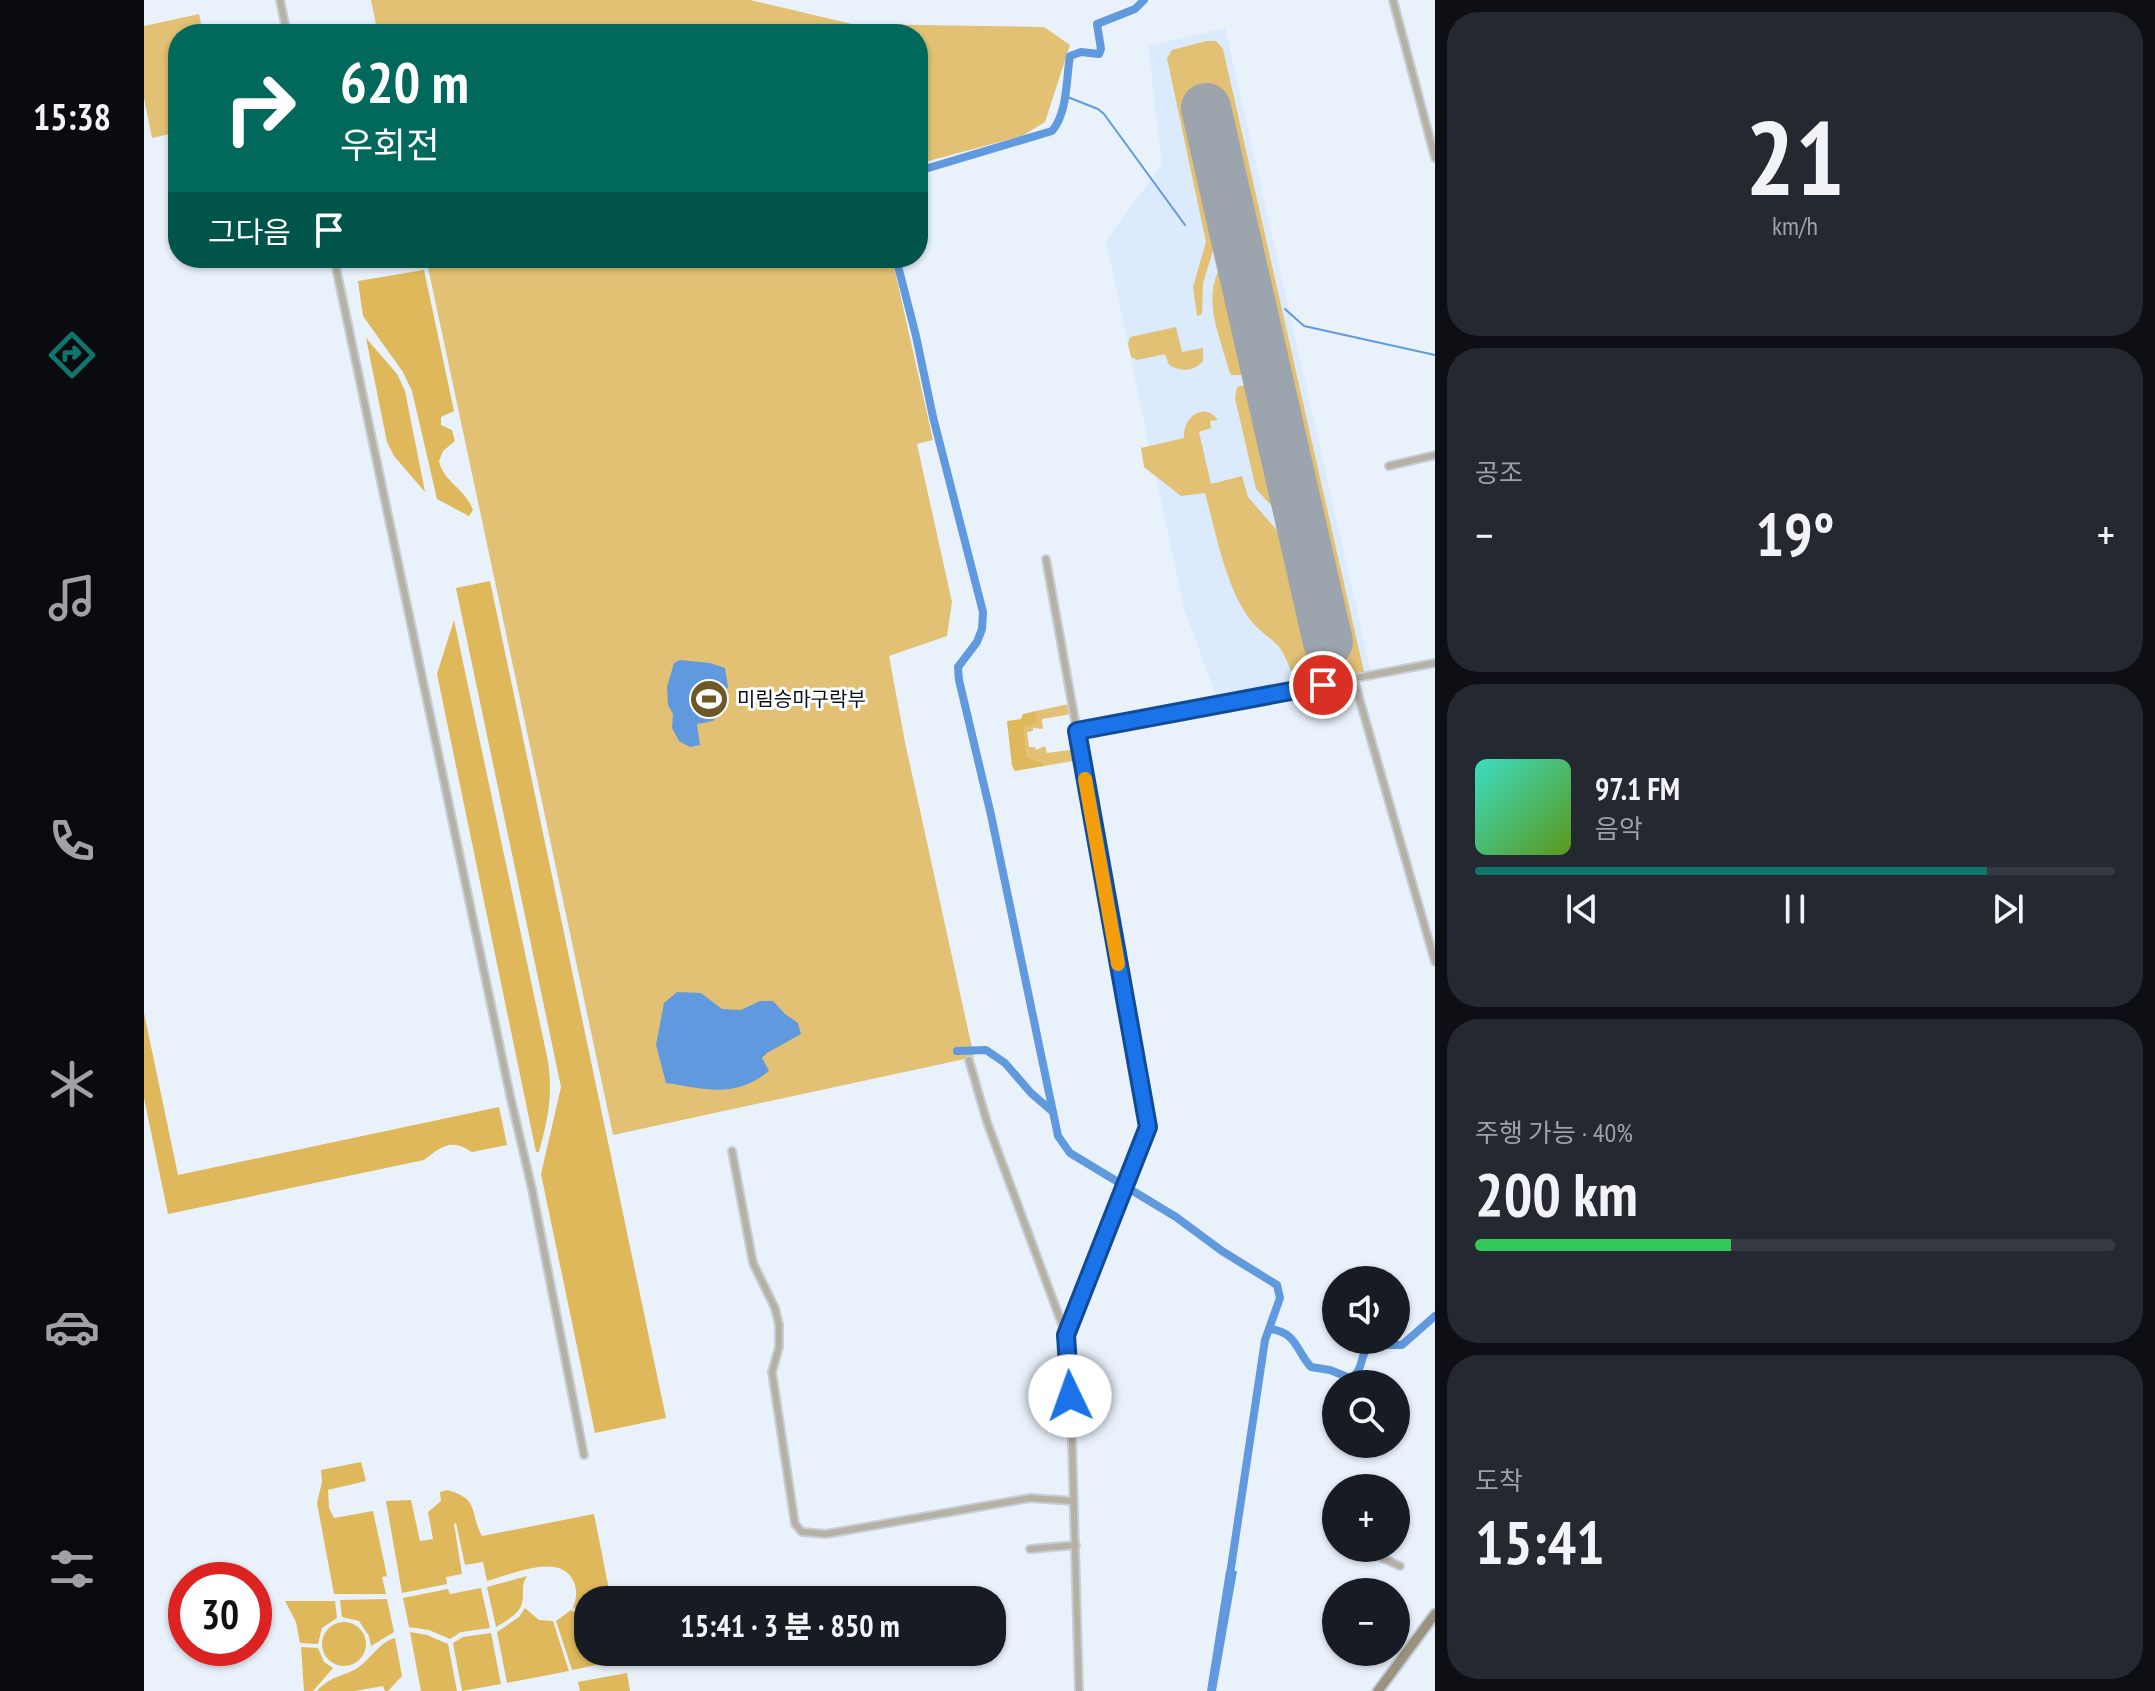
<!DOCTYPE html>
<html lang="ko">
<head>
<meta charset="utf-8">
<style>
	body { margin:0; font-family:"PT Sans Narrow","Noto Sans KR",sans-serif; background:#242831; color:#f1f3f6; height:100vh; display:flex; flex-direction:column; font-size:30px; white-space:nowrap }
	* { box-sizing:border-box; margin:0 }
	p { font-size:26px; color:#9ea1a6 }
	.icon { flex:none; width:44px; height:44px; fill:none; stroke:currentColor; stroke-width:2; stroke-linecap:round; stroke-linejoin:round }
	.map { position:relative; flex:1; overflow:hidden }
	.sheet { display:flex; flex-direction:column; gap:12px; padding:12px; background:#0d0f14; width:720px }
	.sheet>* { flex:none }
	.banner { position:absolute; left:24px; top:24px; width:760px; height:244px; border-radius:32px; box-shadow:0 2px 6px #0004; background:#00695c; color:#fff; overflow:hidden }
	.fabs { position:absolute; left:1178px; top:1266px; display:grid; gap:16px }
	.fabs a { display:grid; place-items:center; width:88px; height:88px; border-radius:50%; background:#171b24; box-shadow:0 2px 6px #0004; font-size:40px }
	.speed { position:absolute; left:24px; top:1562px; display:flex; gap:16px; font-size:40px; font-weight:700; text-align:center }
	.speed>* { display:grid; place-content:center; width:104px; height:104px; border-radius:50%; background:#171b24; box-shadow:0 2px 6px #0004; line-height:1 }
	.speed .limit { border:12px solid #d22; background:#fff; color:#111 }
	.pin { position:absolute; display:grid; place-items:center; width:68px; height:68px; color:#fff; margin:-34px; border:4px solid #fff; border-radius:50%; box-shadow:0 2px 8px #0007 }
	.me { position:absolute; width:88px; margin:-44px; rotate:357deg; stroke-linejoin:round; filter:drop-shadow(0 0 6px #0008) }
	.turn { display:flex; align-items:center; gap:28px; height:168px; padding:0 40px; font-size:36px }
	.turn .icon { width:104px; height:104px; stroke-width:2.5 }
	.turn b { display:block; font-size:56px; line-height:68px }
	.then { display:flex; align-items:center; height:76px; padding:0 40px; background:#0003; gap:16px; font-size:30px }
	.big { font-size:60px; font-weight:800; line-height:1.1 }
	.sheet .card { flex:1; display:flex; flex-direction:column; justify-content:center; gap:12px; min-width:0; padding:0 28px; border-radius:32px; background:#242831 }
	.sheet .dial { align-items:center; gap:0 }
	.dial b { font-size:104px; line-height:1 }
	.song { display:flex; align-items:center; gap:24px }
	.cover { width:96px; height:96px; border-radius:12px; background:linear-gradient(135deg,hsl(170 70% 55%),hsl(90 70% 35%)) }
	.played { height:8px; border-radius:4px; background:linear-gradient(90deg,#0f766e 80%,#363941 80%) }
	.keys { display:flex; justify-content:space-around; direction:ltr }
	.heat { display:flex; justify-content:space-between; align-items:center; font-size:44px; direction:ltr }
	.charge { height:12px; border-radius:6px; background:linear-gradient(90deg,#34c759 40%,#363941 0) }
	.trip { position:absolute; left:430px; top:1586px; width:432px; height:80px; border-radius:32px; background:#171b24; box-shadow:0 2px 6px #0004; font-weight:800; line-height:80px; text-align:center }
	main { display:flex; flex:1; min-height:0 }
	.menu { display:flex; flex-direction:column; width:144px; justify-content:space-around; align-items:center; background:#090b0e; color:#9ea1a6 }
	.menu .icon { width:56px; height:56px }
	.menu .on { color:#0f766e }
	.menu b { font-size:36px; color:#f1f3f6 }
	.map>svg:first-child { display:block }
	.built { fill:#dbeafd }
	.green { fill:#e2c174 }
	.forest { fill:#deb85b }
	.water { fill:#6099de }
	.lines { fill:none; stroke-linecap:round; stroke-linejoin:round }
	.stream { stroke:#6099de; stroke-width:2 }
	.canal { stroke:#6099de; stroke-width:8 }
	.runway { stroke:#9ca4ad; stroke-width:50 }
	.street-casing { stroke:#c5cdd6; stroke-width:10 }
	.secondary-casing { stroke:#c5cdd6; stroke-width:13 }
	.street { stroke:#b7b1a5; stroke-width:6 }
	.secondary { stroke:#9b9381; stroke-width:9 }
	.route-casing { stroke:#114b97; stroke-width:20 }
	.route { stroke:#1a73e8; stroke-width:14 }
	.slow { stroke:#f59e0b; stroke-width:14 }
	.labels { text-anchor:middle; stroke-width:6; stroke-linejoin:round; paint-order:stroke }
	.poi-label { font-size:20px; fill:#080e16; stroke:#fff; text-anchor:start }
</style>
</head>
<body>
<main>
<nav class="menu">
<b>15:38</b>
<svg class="icon on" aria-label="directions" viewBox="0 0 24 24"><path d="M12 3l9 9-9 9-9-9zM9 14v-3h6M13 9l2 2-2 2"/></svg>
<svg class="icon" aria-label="music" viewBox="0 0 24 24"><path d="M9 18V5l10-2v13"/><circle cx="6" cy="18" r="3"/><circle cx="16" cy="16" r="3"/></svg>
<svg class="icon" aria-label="phone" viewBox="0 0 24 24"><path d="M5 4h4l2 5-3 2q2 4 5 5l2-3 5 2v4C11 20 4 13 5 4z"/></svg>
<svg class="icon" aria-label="climate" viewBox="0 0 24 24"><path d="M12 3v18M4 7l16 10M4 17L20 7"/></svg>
<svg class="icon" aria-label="car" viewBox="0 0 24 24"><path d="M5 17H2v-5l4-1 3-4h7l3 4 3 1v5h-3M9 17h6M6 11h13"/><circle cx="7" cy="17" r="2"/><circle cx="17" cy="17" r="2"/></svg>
<svg class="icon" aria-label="filters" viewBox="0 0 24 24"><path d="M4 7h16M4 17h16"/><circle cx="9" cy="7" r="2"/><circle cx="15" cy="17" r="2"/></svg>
</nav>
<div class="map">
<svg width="1291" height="1691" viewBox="0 0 1291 1691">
	<rect width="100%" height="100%" fill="#e9f1fb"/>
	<polygon class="built" points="1081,28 1227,673 1074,701 1040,609 962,241 1018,164 1004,46"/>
	<g class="green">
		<polygon points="227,0 606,0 708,24 900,27 926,45 901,122 878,136 777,163 777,169 774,171 774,34 234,34"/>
		<polygon points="55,14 59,34 34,34 34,132 8,138 0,98 0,26"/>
		<path d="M1062,41H1072L1079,49L1220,672L1159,683C1145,674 1145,661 1136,648C1128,638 1116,632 1108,622C1082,590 1072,533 1061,493L1037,496L1000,467L997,448L1040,438C1038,419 1059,400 1074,420L1066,421L1067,428L1055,432L1067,484L1098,476L1104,497L1153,553L1173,647L1195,643L1074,101L1050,107L1077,225L1059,283L1058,314L1053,316L1049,287L1062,242L1023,58L1028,50Z"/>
		<polygon points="282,258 748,258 789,440 773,444 808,602 803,636 745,656 761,742 830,1057 469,1135"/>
		<path d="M1080,260L1086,263L1109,366L1107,371L1098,375H1087L1085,370C1075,332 1056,297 1080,260Z"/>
		<path d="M1032,327L1038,352L1059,348V361C1049,372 1037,372 1025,365L1021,354L993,360L987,357L984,344L986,337Z"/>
		<polygon points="1107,384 1115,389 1143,512 1138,517 1112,489 1091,398 1093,387"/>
		<polygon points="925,704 927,714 898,719 899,729 889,728 889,731 883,732 885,747 891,747 892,750 901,746 903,753 934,749 935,760 900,766 899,763 883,757 880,727 893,723 892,711"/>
	</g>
	<g class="forest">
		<path d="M280,270L310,411L297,417V425L308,430L311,441L299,451L295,461C300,483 321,488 329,510L325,516L293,499L268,391L259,372L219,316L214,281Z"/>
		<polygon points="222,338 253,374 261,391 281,492 250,456 243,442"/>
		<polygon points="346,581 522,1418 451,1433 397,1174 417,1087 312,588"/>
		<path d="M310,620L404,1061C409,1096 404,1118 395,1152H392L293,674Z"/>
		<polygon points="892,711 894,723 880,727 883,757 899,763 900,766 871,771 868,766 863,721 877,719 879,714"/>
		<path d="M0,1013L34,1175L355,1107L363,1145L328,1152C307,1138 298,1146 280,1160L24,1214L0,1098Z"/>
		<polygon points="217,1462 222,1481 184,1490 185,1508 190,1518 229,1511 243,1576 238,1577 242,1594 190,1594 173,1503 178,1482 177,1470"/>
		<path d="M303,1490C337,1499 325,1513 338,1536L450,1514L467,1600H444V1615L429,1608C433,1598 434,1587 427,1577C411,1554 366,1575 343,1581L339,1562L321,1565L312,1523L310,1524L318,1574L302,1577L303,1584L258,1593L242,1501L267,1500L276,1541L289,1539L284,1512L297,1501L296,1492Z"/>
		<path d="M383,1576C376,1587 381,1593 378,1603C376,1614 360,1622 352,1627L343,1587Z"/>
		<polygon points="337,1588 346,1628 317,1632 306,1639 285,1630 265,1627 259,1598 304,1589 306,1594"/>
		<polygon points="243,1599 250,1632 227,1646 225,1636 215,1621 198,1617 196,1600"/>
		<polygon points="141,1601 191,1601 193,1618 178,1628 174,1644 156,1643 152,1622"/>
		<polygon points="381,1608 395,1620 409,1621 425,1671 363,1683 353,1632 375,1617"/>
		<polygon points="427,1610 444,1618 444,1652 477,1652 478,1660 428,1670 412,1621"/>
		<circle cx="200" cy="1644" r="22"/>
		<polygon points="266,1632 283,1635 304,1644 313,1691 277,1691"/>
		<polygon points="347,1633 357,1684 318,1691 309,1643 319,1637"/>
		<path d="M251,1638L258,1676L244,1691H241L239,1686L211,1691H173C189,1673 203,1677 216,1666C228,1657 236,1642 251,1638Z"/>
		<polygon points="157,1647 174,1648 180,1662 189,1668 169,1691 160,1691"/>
		<polygon points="483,1673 486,1691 436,1691 434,1682"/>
	</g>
	<g class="water">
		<polygon points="536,660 566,663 581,668 584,687 573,704 575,713 569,721 553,724 556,745 546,747 535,741 528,728 529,714 524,705 523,687 530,663"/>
		<path d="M533,992L557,993L578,1009L597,1010L616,1001H629L641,1014L654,1023L657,1034L623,1053L618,1058L625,1071C590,1099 563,1089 522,1083L512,1045L520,1003Z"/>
		<polygon points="1082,1571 1093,1571 1072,1691 1063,1691"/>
	</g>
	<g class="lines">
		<g class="stream">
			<polyline points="921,96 954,109 960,114 1041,225"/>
			<polyline points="1141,309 1160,326 1291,355"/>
		</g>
		<g class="canal">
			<path d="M774,175L781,169L908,131C924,112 922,79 926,56L937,52L955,54L957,49L953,24L991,9L1000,0"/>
			<polyline points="752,258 772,336 789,417 839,612 838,629 833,642 814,667 815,680 847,815 909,1112"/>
			<polyline points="813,1051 842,1050 861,1063 887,1093 909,1112 914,1136 926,1153 1032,1217 1078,1251 1133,1285 1136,1298 1121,1340 1085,1581"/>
			<path d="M1126,1329C1154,1333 1151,1350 1167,1367L1186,1370L1206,1378C1220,1372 1215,1356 1225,1345H1258L1291,1316"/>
		</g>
		<polyline class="runway" points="1062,108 1184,642"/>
		<defs>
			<g id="street">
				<polyline points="136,0 143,34"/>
				<polyline points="1249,0 1291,158"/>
				<polyline points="190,258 366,1095 388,1189 440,1455"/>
				<polyline points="1245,466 1291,455"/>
				<polyline points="902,559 1004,1127 922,1335"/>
				<polyline points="1210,680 1291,962"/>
				<polyline points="933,731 1291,663"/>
				<polyline points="825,1060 843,1122 922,1335 926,1371 935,1691"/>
				<polyline points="588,1151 609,1263 631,1308 635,1325 635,1347 628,1372 651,1524 658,1532 682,1534 886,1498 929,1501"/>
				<polyline points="886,1549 932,1545"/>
				<polyline points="1227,1553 1256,1566"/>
			</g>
			<polyline id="secondary" points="1234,1691 1291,1614"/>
		</defs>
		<use href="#street" class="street-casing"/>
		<use href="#secondary" class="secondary-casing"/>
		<use href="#street" class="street"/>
		<use href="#secondary" class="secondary"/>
	</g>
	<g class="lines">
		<defs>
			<polyline id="route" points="926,1396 922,1335 1004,1127 933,731 1179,685"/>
		</defs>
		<use href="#route" class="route-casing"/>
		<use href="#route" class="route"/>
		<polyline class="slow" points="941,779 974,964"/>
	</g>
	<defs>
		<symbol id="stadium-disc" viewBox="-11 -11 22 22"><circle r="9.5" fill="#6d5827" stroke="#fff"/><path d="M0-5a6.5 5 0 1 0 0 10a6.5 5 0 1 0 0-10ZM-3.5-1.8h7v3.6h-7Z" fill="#fff"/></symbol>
	</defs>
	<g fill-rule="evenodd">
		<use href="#stadium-disc" x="543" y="677" width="44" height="44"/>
	</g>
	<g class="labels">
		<g class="poi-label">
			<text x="593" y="706">미림승마구락부</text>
		</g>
	</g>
</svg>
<div class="fabs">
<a><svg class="icon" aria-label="sound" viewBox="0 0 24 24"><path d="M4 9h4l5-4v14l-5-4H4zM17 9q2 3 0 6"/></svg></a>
<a><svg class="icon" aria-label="search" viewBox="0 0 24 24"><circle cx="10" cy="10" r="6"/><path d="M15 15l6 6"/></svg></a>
<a>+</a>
<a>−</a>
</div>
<div class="speed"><div class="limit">30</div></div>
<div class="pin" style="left:1179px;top:685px;background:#d93025"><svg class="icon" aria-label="arrive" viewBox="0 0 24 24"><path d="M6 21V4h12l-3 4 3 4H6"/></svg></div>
<svg class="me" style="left:926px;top:1396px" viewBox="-20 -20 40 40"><circle r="19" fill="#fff"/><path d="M0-13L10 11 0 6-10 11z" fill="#1a73e8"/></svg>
<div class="trip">15:41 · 3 분 · 850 m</div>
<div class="banner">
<div class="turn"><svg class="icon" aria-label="right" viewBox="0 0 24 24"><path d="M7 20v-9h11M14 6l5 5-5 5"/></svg><div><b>620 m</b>우회전</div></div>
<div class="then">그다음<svg class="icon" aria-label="arrive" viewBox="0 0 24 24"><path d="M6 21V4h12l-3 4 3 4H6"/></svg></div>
</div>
</div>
<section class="sheet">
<div class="card dial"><b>21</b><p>km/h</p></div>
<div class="card"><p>공조</p>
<div class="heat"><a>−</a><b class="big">19°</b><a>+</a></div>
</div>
<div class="card">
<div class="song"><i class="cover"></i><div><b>97.1 FM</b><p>음악</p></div></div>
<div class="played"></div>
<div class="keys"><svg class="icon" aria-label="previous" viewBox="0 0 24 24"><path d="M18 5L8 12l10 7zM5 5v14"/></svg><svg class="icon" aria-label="pause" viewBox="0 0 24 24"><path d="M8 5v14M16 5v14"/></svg><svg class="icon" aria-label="next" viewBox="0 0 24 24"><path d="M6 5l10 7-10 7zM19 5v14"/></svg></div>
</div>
<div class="card"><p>주행 가능 · 40%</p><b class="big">200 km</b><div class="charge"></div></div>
<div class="card"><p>도착</p><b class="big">15:41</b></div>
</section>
</main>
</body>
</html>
